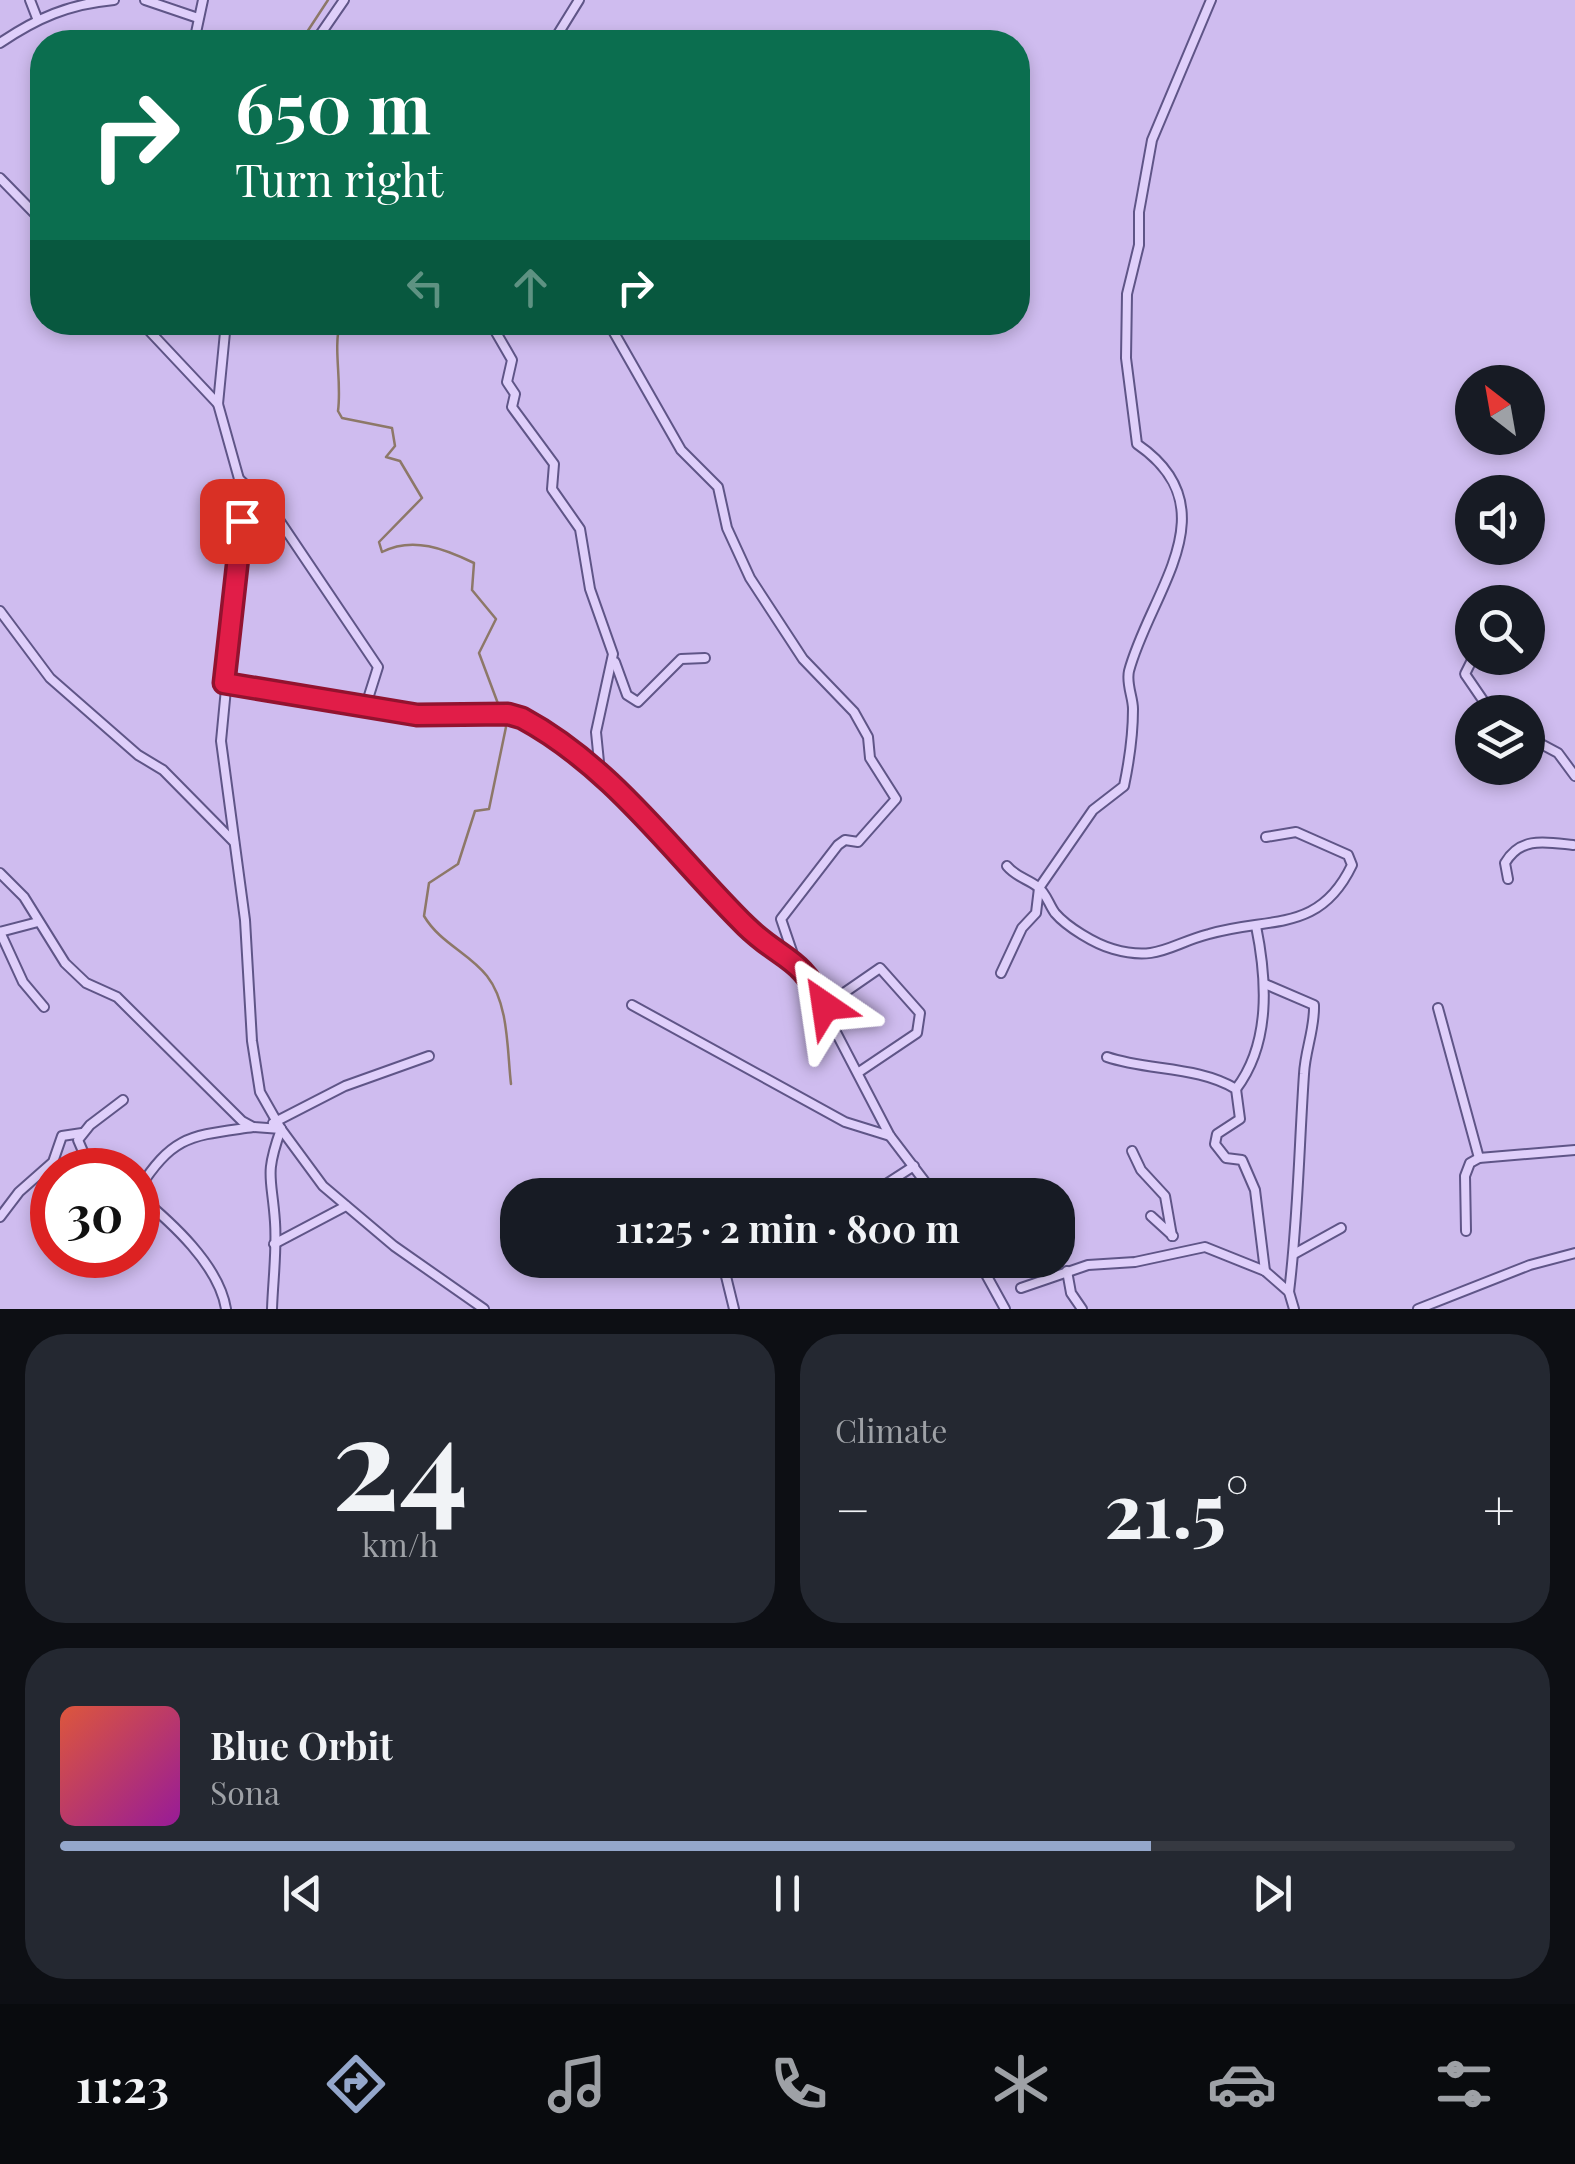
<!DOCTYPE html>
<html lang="en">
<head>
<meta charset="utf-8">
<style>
	body { margin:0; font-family:"Playfair Display",serif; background:#242831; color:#f1f3f6; height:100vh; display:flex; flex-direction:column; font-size:38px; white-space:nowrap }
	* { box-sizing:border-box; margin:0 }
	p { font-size:32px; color:#9ea1a6 }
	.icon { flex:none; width:55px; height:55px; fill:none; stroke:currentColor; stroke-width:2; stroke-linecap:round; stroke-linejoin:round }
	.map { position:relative; height:1309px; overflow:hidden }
	.side { display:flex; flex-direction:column; gap:25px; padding:25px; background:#0d0f14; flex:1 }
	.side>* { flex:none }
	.banner { position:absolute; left:30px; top:30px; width:1000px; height:305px; border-radius:40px; box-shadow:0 5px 15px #0003; background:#0b6e4f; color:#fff; overflow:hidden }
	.needle { width:65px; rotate:329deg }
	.fabs { position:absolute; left:1455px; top:365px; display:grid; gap:20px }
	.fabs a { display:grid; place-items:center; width:90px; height:90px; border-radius:50%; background:#171b24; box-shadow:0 5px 15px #0003; font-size:50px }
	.speed { position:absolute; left:30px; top:1148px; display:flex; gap:20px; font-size:50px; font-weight:700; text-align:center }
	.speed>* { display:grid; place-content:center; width:130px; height:130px; border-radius:50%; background:#171b24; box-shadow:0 5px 15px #0003; line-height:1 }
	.speed .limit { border:15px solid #d22; background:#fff; color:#111 }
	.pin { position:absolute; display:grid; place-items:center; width:85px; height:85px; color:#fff; margin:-42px; border-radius:20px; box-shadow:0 5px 15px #0006 }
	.me { position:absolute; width:110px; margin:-55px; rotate:328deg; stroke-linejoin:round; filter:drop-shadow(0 0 8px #0008) }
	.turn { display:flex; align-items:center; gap:35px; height:210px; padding:0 40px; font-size:45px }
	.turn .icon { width:130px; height:130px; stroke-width:2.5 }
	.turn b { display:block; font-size:70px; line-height:85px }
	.lanes { display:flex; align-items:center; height:95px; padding:0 40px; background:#0003; justify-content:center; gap:50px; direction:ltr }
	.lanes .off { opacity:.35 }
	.big { font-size:75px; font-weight:700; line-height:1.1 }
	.side .widget { flex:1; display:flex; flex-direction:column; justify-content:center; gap:15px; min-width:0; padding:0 35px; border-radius:40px; background:#242831 }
	.side .dial { align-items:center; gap:0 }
	.dial b { font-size:130px; line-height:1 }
	.song { display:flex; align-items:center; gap:30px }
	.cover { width:120px; height:120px; border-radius:15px; background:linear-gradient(135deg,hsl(10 70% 55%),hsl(300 70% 35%)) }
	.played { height:10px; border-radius:5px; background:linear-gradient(90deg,#94a7cb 75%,#363941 75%) }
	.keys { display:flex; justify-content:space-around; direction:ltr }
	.heat { display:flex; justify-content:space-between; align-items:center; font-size:55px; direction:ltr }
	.side .tiles { flex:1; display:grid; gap:25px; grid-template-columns:1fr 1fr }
	.widget:last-child { grid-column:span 2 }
	.trip { position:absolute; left:500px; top:1178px; width:575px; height:100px; border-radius:40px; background:#171b24; box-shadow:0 5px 15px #0003; font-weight:700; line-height:100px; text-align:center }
	.dock { display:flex; height:160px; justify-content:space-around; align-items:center; background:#090b0e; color:#9ea1a6 }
	.dock .icon { width:70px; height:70px }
	.dock .on { color:#94a7cb }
	.dock b { font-size:45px; color:#f1f3f6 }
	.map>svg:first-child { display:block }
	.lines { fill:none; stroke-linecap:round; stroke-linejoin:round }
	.stream { stroke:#8d7868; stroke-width:2.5 }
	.minor-casing { stroke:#5f5587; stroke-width:12 }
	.minor { stroke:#dfcffa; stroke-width:8 }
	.route-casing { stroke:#92132f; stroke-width:25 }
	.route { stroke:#e11d48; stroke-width:18 }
</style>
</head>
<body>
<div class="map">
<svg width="1575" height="1309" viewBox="0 0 1575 1309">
	<rect width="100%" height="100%" fill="#cfbcef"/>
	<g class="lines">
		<g class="stream">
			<polyline points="310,42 307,32 328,0"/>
			<path d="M340,322C333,350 342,381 338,411L342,418L392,428L395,446L386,457L400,461L422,498L379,542L382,552C413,536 445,549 474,563L472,590L496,619L479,653L500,709"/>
			<path d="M503,717L506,727L489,809L475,811L458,864L429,883L424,916C440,943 469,953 487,976C509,1004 507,1050 511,1084"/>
		</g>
		<defs>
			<g id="minor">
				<polyline points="30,0 37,18"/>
				<polyline points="145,0 198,18"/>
				<polyline points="194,42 203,0"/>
				<polyline points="315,42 344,0"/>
				<polyline points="553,42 579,0"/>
				<path d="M0,43C37,18 69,4 114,0"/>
				<polyline points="0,178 42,221"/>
				<polyline points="141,322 218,404"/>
				<polyline points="226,322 218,404 239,479 242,521 221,741 245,920 252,1041 260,1092 281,1129 323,1186 394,1246 484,1309"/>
				<polyline points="490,322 512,360 507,382 515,394 512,407 554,464 552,489 580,529 590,589 613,654 596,732 600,772"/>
				<polyline points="608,322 681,450 718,487 727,528 750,578 803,659 854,712 868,737 870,758 896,799 858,842 845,840 838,845 781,919 795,960"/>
				<polyline points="239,479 271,508 378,667 366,705"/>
				<polyline points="0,611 50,678 138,755 163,770 234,842"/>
				<polyline points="1472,645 1472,647"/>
				<polyline points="1473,658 1465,674 1491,712"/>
				<polyline points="615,662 627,695 638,702 681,659 705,658"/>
				<polyline points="225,683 417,715 508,714 539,727 600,772 744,924 802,967 890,1136 935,1195"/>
				<polyline points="1528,737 1558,753 1575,776"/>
				<path d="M1007,866C1016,877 1028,879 1038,887C1046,893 1049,905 1055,913C1067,927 1095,944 1113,949C1158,962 1170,944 1209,934C1270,916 1319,934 1352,865L1348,855L1296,832L1266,837"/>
				<polyline points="0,873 24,897 65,963 86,983 117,997 242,1121 253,1127 281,1129"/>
				<path d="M1508,879L1505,863C1521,836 1546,842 1573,845"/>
				<polyline points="0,932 23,982 44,1007"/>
				<polyline points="0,932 38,922"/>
				<path d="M1001,973L1022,928L1036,913L1039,888L1093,810L1124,786C1129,762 1133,734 1133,709C1133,697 1126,684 1129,671C1150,592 1232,509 1137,444L1126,358L1127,294L1139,245V212L1152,140L1211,0"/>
				<path d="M1265,984L1314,1005C1315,1028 1305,1051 1304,1074C1299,1148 1298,1219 1289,1292"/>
				<polyline points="632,1005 845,1122 890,1136"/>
				<polyline points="825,1006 880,968 920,1013 917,1033 859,1072"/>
				<polyline points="1438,1008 1479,1158"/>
				<path d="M1107,1057C1148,1071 1198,1066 1236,1089L1240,1119L1217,1134L1215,1144L1226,1158L1242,1160L1255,1190L1265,1271"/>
				<path d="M1236,1089C1271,1043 1267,980 1256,926"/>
				<polyline points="273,1123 345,1086 429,1056"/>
				<polyline points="1132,1151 1141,1170 1165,1196 1172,1236"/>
				<polyline points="91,1170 78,1140 90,1125 123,1100"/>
				<polyline points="702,1186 705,1195"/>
				<path d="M138,1190C174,1134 191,1136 253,1127"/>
				<path d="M138,1195C171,1222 219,1265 226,1309"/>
				<polyline points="869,1195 914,1166"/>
				<polyline points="1151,1216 1173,1236"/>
				<polyline points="0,1217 19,1192 53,1162 62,1136 82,1133"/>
				<polyline points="1466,1231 1465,1176 1470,1163 1479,1158 1575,1150"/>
				<polyline points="274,1244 346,1206"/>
				<polyline points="1294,1254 1341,1228"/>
				<polyline points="722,1260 734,1309"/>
				<polyline points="978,1260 1005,1309"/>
				<polyline points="1067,1271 1071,1293 1082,1309"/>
				<polyline points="1021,1288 1088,1265 1135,1262 1205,1247 1265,1271 1289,1292 1294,1309"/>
				<path d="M272,1309C273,1280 277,1250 275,1222C272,1176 264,1177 281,1129"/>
				<polyline points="1418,1309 1530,1265 1575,1253"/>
			</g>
		</defs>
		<use href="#minor" class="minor-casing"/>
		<use href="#minor" class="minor"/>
	</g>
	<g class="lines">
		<defs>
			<path id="route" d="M242,521L224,683L417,715L508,714L522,718C613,767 674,855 746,926C782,961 800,955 825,1006"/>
		</defs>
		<use href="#route" class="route-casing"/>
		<use href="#route" class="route"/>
	</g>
</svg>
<div class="fabs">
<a><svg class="needle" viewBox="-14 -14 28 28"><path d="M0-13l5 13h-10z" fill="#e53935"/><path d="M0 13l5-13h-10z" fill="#9ea1a6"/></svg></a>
<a><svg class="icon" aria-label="sound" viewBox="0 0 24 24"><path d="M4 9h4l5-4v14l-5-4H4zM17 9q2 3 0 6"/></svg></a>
<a><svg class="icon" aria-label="search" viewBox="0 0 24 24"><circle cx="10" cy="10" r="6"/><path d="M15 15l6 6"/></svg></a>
<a><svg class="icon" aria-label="layers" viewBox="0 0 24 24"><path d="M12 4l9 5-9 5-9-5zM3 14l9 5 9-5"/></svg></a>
</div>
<div class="speed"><div class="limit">30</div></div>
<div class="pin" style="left:242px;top:521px;background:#d93025"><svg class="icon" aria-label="arrive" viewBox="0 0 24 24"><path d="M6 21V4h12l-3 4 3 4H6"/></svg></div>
<svg class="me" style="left:825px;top:1006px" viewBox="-20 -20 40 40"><path d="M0-17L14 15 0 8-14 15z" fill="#e11d48" stroke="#fff" stroke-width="4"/></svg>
<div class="trip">11:25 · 2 min · 800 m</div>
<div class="banner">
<div class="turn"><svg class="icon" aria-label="right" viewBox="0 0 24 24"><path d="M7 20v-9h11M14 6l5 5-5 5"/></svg><div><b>650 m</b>Turn right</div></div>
<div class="lanes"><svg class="icon off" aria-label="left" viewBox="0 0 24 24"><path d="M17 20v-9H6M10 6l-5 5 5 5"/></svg><svg class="icon off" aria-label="ahead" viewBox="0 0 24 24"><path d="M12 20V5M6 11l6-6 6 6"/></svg><svg class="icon" aria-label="right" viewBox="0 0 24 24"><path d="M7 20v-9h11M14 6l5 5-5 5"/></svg></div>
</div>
</div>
<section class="side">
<div class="tiles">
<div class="widget dial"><b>24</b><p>km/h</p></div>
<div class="widget"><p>Climate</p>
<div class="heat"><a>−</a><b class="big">21.5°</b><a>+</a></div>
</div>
<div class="widget">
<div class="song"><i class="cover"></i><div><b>Blue Orbit</b><p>Sona</p></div></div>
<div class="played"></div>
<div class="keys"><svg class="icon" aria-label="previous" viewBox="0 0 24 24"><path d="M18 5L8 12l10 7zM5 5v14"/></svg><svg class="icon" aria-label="pause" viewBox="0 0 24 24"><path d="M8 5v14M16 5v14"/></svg><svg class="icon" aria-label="next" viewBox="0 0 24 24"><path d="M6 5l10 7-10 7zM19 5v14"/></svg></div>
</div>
</div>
</section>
<nav class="dock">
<b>11:23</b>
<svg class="icon on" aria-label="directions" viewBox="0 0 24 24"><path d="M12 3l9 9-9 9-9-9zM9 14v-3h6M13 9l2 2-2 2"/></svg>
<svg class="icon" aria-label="music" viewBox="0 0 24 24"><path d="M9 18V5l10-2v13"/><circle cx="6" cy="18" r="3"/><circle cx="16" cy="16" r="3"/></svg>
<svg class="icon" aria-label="phone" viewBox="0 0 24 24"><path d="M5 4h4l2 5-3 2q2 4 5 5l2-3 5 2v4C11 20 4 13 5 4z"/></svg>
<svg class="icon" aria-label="climate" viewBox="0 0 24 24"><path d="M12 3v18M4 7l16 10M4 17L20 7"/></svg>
<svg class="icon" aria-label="car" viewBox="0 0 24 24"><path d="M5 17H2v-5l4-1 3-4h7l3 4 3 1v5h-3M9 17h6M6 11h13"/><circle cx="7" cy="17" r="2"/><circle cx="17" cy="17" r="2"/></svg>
<svg class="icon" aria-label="filters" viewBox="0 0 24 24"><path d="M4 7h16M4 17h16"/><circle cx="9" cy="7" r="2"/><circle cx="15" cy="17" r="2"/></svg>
</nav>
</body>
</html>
